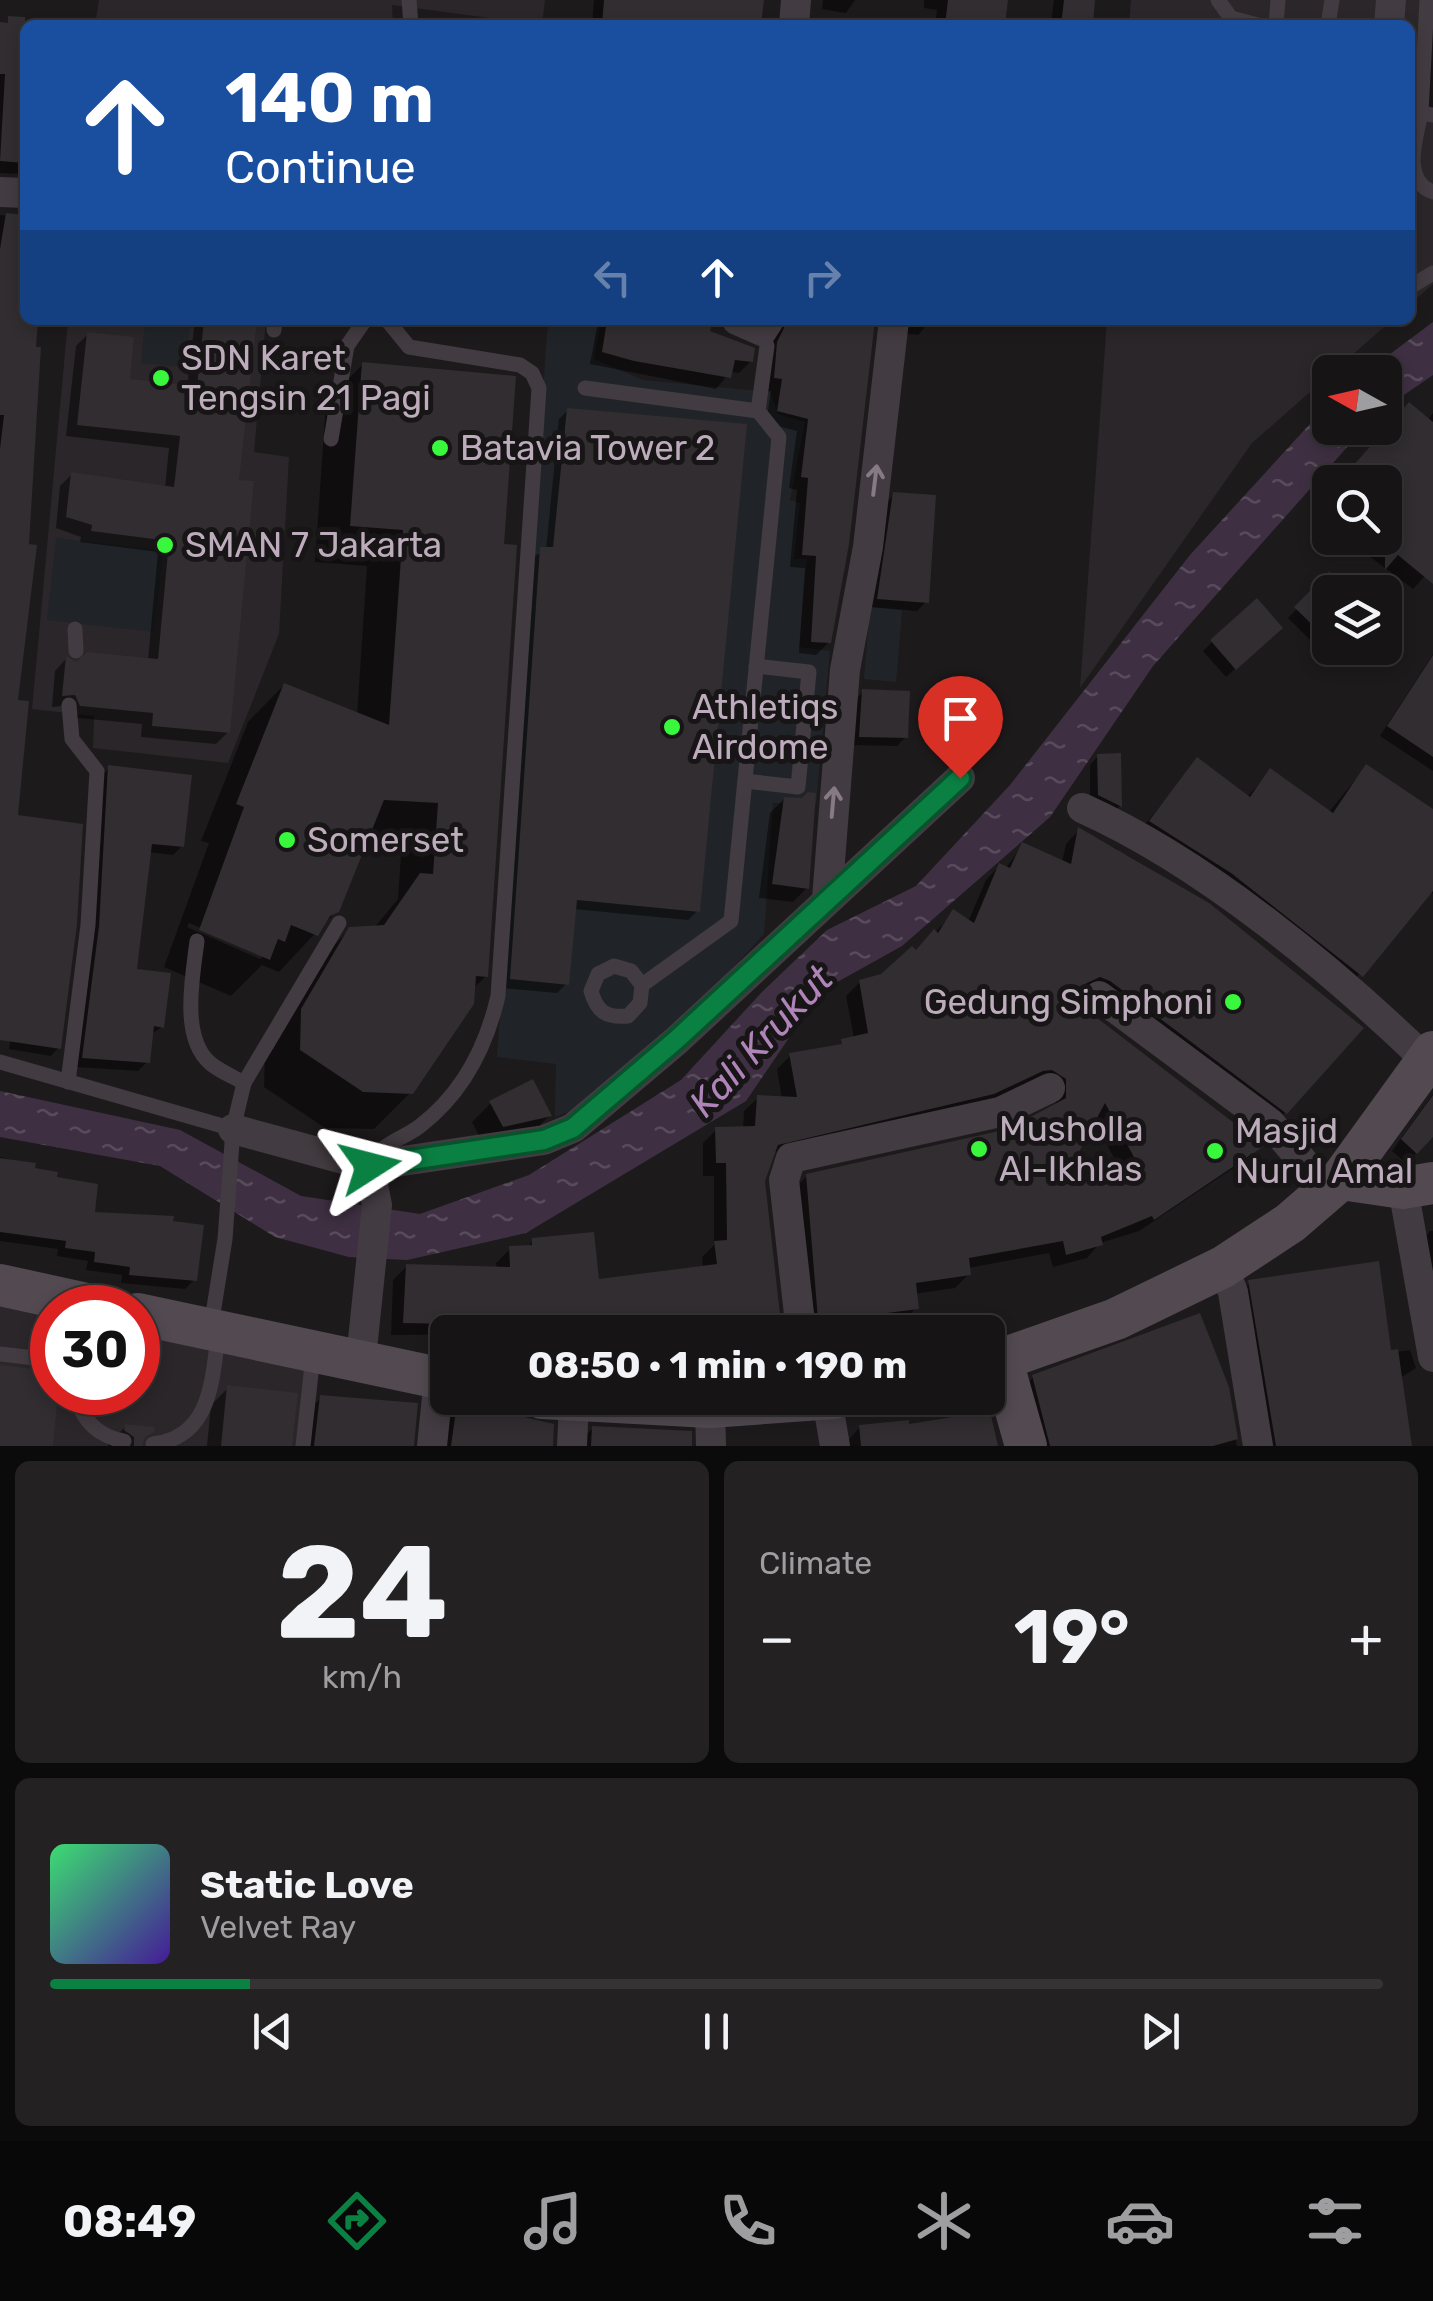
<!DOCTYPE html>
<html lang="en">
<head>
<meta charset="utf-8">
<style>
	body { margin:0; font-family:Rubik,sans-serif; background:#232122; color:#f1f3f6; height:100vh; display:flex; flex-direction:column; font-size:38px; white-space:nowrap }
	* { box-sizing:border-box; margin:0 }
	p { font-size:32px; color:#9e9ea0 }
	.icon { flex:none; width:55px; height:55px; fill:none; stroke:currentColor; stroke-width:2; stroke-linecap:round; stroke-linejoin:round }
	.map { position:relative; height:1446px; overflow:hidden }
	.drawer { display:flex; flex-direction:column; gap:15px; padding:15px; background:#0c0b0c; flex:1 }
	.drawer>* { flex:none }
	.banner { position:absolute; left:20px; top:20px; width:1395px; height:305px; border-radius:15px; box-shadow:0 5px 15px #0003,0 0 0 2px #353334; background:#1a4fa0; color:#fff; overflow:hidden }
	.needle { width:65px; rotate:278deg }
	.tools { position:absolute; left:1312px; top:355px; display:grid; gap:20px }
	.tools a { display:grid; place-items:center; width:90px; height:90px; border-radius:15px; background:#161415; box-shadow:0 5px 15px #0003,0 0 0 2px #353334; font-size:50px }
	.speed { position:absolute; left:30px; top:1285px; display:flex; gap:20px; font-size:50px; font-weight:700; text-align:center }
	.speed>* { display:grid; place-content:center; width:130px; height:130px; border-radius:50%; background:#161415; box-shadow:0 5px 15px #0003,0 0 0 2px #353334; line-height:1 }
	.speed .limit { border:15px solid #d22; background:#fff; color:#111 }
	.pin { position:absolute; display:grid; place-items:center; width:85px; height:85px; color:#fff; margin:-102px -42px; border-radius:50% 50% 50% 0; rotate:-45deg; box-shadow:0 0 10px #0007 }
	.pin .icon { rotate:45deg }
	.me { position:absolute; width:110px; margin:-55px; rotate:81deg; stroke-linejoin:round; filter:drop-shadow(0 0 8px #0008) }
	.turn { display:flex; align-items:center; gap:35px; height:210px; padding:0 40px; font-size:45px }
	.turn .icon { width:130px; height:130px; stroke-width:2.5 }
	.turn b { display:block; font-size:70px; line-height:85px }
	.lanes { display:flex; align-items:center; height:95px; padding:0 40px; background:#0003; justify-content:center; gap:50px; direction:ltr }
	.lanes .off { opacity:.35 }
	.big { font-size:75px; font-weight:700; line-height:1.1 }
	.drawer .widget { flex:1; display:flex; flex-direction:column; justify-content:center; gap:15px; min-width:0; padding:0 35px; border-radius:15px; background:#232122 }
	.drawer .dial { align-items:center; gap:0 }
	.dial b { font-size:130px; line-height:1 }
	.song { display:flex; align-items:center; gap:30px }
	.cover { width:120px; height:120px; border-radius:15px; background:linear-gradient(135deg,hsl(140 70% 55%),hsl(260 70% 35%)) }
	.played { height:10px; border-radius:5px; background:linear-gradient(90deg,#0b8043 15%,#353334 15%) }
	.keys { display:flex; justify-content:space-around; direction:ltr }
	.heat { display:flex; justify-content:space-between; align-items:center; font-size:55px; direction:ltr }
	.drawer .tiles { flex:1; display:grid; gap:15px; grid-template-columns:1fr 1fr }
	.widget:last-child { grid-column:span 2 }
	.trip { position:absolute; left:430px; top:1315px; width:575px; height:100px; border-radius:15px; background:#161415; box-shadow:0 5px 15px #0003,0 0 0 2px #353334; font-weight:700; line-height:100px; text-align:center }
	.tab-bar { display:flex; height:160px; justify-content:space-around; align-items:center; background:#090808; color:#9e9ea0 }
	.tab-bar .icon { width:70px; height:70px }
	.tab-bar .current { color:#0b8043 }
	.tab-bar b { font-size:45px; color:#f1f3f6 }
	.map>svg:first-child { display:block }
	.built { fill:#2a2629 }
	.pitch { fill:#202428 }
	.water { fill:url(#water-ripples) }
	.shadow { fill:#0007; fill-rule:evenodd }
	.building { fill:#312d30; fill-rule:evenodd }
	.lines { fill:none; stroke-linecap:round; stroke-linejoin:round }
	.lane { stroke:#423b41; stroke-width:15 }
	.street { stroke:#423b41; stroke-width:30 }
	.secondary { stroke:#524951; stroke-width:42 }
	.oneway { stroke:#867a85 }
	.route-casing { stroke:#07532c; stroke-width:25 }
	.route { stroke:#0b8043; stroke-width:18 }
	.poi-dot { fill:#39f73d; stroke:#181517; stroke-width:4 }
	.labels { text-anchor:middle; stroke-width:10; stroke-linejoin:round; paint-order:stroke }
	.poi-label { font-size:35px; fill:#bdadbc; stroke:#181517; text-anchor:start }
	.water-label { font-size:38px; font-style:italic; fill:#af84b8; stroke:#181517 }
</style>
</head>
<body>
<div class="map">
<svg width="1433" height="1446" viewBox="0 0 1433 1446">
	<defs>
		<pattern id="water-ripples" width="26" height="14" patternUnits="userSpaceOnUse" patternTransform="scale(2.5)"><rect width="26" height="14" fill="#3e3042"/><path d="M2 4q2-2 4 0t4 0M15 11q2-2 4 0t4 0" fill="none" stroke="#584b5b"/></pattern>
	</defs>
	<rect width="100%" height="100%" fill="#1d1a1c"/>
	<g class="built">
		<polygon points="99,0 545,0 542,25 392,5 393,25 95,25"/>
		<polygon points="1131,0 1433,0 1433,284 1410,304 1410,25 1129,25"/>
		<polygon points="68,320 266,320 254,452 289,457 279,634 228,763 93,748 94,716 32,709"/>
		<polygon points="1107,320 1392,320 1252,443 1080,688"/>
		<polygon points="0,1304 52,1312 52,1392 138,1392 138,1325 311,1352 301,1446 0,1446"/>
	</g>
	<g class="pitch">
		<polygon points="145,320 190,320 186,367 141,363"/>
		<polygon points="548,320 601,320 594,359 643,380 770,392 778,414 805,422 790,500 800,503 794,559 807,559 799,647 830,651 816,804 773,803 764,934 650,1059 577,1109 555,1117 556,1064 497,1057"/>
		<polygon points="56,538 163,550 154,632 47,620"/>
		<polygon points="870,607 902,610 896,682 864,679"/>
	</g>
	<g class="water">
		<polygon points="1433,322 1433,375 1385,408 1385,372 1366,372"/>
		<polygon points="1330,402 1330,428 1364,428 1153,666 1050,817 902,946 821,991 746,1101 526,1233 407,1260 349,1257 275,1237 160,1166 0,1137 0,1091 180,1130 301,1196 420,1214 529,1175 681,1080 762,992 827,930 916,886 1010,785 1190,555"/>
	</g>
	<g class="shadow">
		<polygon points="594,0 761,0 759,25 592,25"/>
		<polygon points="823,0 855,0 846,13 822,9"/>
		<polygon points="924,0 1005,0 1003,18 1051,23 1054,0 1093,0 1090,25 935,25 937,10 924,8"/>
		<polygon points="1433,21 1433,118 1410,114 1424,30"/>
		<polygon points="0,25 25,27 25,174 0,173"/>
		<polygon points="0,215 25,217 25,320 35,320 16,702 16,817 58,1048 51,1056 9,1049 12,1027 0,1025"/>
		<polygon points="195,320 254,320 237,482 228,732 216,744 141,737 142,724 68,717 62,706 52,707 55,671 66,659 76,665 148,660 158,552 80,542 81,537 56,528 60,486 72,474 165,488 169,448 66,436 76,346 88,334 127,381 187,388"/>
		<polygon points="582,320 710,320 707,332 751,361 739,373 730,372 716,389 590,364 597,327"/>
		<polygon points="771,320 875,320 829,642 816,655 799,653 805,568 790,567 797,490 789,488 797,431 766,423 771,391 763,390 766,356 776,336"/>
		<polygon points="893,320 931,320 918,335 901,333"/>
		<path d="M363,364L501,547L486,976L473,989L411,1092L374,1129L325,1128L264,1087L265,1048L313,967L350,929L374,928L398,899L402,839L366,837L337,910L279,972L262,965L231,996L164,967L209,843L201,841L248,722L284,685L357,715L367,566L315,562L326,401ZM189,923L264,955L260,959L187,927Z"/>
		<polygon points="568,410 697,911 688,920 574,909 566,984 557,993 502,988 531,558 546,550 559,419"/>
		<polygon points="1433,413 1433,567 1413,589 1361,550 1371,538 1385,538 1385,482 1340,482 1397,417 1428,420"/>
		<polygon points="894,495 926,602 917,611 870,607 885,504"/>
		<polygon points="1327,578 1342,592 1330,592 1330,623 1312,642 1288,618"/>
		<polygon points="1271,637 1226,677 1203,651 1212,642"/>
		<polygon points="1433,654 1433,771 1380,736"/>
		<polygon points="863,692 906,737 897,746 851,745 854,701"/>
		<polygon points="1098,756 1119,756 1120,806 1111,814 1090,804 1090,765"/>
		<polygon points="1197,761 1246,798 1271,772 1328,813 1366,767 1433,812 1433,894 1428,891 1340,997 1209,894 1129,844"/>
		<polygon points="109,768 182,846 173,855 148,852 135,971 162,1027 150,1035 147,1062 138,1071 75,1067 100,777"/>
		<polygon points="784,799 802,800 807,888 793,902 759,898 770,813"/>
		<path d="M1079,830L1117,849L1122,859L1127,855L1162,876L1252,938L1285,1112L1272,1126L1096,994L1076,992L1086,1013L1260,1146L1247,1159L1139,1231L1100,1243L1087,1258L1053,1267L1049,1253L968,1268L969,1274L955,1288L914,1294L916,1308L903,1321L853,1328L851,1332H805L793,1190L807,1176L1009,1131L1056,1106L1054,1095L978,1107L771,1153L763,1181L780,1332L391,1335L393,1280L406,1267L497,1269L496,1263L510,1249L526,1248L533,1241L596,1281L703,1268L702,1257L714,1245V1176H703V1143L716,1130L743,1129L744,1111L758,1098L782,1099L777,1069L791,1055L835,1048L854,1038L846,996L860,982L882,976L915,953L954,913L968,922L986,880L999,866L1005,869L1023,845L1062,862L1066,844ZM1093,1119L1119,1167L1060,1182Z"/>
		<polygon points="1433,1094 1433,1136 1406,1163 1392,1151"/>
		<polygon points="491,1103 549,1116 531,1134 484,1145 472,1122"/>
		<polygon points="0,1157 33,1165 33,1171 54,1179 93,1214 194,1280 185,1289 121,1283 122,1275 86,1270 88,1261 57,1256 58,1249 0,1241"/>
		<polygon points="1430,1231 1433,1231 1433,1305 1422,1240"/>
		<polygon points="1250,1283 1389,1353 1410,1350 1416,1368 1400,1378 1410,1446 1266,1446 1240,1292"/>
		<polygon points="1033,1377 1227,1387 1237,1446 1040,1446 1024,1387"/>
		<polygon points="228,1388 289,1446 207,1446 211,1405"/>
		<polygon points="321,1398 413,1446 300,1446 303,1415"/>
		<polygon points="458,1406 518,1418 552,1446 437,1446 441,1423"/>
		<polygon points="126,1426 141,1446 108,1446 108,1444"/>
		<polygon points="860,1427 907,1427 993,1446 843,1446"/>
		<polygon points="593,1428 691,1446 575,1446"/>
	</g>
	<g class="building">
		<polygon points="604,0 764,0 761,25 602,25"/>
		<polygon points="948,0 1008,0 1005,25 945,25"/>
		<polygon points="1064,0 1095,0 1093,25 1061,25"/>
		<polygon points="8,16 25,17 25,163 0,161 5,74 0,74 0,22 8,23"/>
		<polygon points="6,213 25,215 25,320 38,320 36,347 41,347 29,544 37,545 18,700 29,701 18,815 83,824 77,924 61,1049 0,1040 0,449 4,415 0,415 0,249"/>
		<polygon points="204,320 257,320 239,480 254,481 230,733 152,726 153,713 80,706 75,695 62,696 66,656 76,662 87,652 158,659 169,541 91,531 92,525 66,517 71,472 174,487 180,436 77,425 87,332 134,337 130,379 197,386"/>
		<polygon points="607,320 713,320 710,331 755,348 753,362 735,360 731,378 634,361 602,352"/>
		<polygon points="788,320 875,320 849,544 831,643 811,642 816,556 802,555 808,478 801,477 808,419 777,411 782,379 774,378 777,342"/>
		<polygon points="362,362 516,376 504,544 517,545 488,977 476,976 474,1004 413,1094 363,1092 300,1050 301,1009 349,927 384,925 420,873 433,874 438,803 384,800 339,912 330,916 318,936 291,925 285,942 278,939 270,960 199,930 244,807 236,804 284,683 389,725 403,530 350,526"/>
		<polygon points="1409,402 1433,422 1433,584 1398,555 1385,570 1385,482 1339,482"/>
		<polygon points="567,408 747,424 700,912 577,900 569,985 510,979 540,547 553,547"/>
		<polygon points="893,492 936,495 929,603 877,599"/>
		<polygon points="1330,571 1330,642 1294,607"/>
		<polygon points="1257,598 1283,628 1236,670 1210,640"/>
		<polygon points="1433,655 1433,757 1387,726"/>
		<polygon points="862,689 910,691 908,738 859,737"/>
		<polygon points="1121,753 1122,807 1098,795 1097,754"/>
		<polygon points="1197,757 1250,797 1270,768 1333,813 1366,764 1433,809 1433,891 1363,977 1231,873 1149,821"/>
		<polygon points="108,765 192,775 184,847 152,844 137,969 171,973 164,1028 154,1026 150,1063 82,1058 99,926"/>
		<polygon points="808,792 816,793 809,889 772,884 784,797 802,798"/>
		<path d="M1078,827L1209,903L1364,1028L1287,1114L1110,981L1100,977L1085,984L1080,995L1088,1011L1264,1146L1154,1220L1152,1216L1101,1237L1103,1245L1066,1255L1063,1241L969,1258L971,1275L916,1283L919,1309L854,1317L856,1331L819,1332L806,1174L1008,1129L1066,1098V1079L1052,1070L1043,1071L994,1094L778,1145L765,1181L782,1332H661L659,1322L604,1329V1332H542L541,1326L403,1323L406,1264L510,1267L509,1246L532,1245V1238L594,1232L599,1279L717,1264L714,1241L727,1240L726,1163H716L715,1127L755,1126L757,1095L797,1097L789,1053L842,1044L841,1039L868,1033L859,980L881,974L912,946L916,950L934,929L938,933L953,909L974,923L999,863L1010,868L1022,842L1071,864ZM1105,1103L1136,1161L1065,1178Z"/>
		<polygon points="533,1079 552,1116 503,1127 489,1101"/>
		<polygon points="1433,1095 1433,1137 1417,1154 1401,1139"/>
		<polygon points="0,1158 36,1163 35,1168 58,1172 57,1177 98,1184 95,1212 174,1216 173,1221 204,1225 197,1281 129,1275 130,1267 94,1262 95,1252 65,1248 66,1241 0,1232"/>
		<polygon points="1379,1261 1391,1350 1398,1349 1412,1446 1276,1446 1248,1280"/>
		<polygon points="1200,1313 1229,1387 1238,1439 1213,1446 1050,1446 1032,1375"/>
		<polygon points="0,1365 52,1371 52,1392 58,1392 53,1446 0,1446"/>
		<polygon points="227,1385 298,1393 292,1446 221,1446"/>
		<polygon points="320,1395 418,1403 414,1446 314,1446"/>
		<polygon points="457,1403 520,1410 520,1416 554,1424 553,1446 451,1446"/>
		<polygon points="990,1411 998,1446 861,1446 859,1425 909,1420 909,1424"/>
		<polygon points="125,1424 155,1427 154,1432 145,1437 142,1446 134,1446 134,1437 124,1430"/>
		<polygon points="592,1426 692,1431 692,1446 591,1446"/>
	</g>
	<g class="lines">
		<g class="lane">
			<polyline points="409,0 411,25"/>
			<polyline points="1218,0 1231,18 1258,25"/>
			<polyline points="1427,0 1421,113 1433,115"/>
			<polyline points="1276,25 1278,0"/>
			<polyline points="1328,25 1332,0"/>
			<path d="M1421,113C1416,138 1401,181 1433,192"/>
			<polyline points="1410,287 1433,273"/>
			<polyline points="274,330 275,320"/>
			<polyline points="585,388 758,411"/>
			<polyline points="331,439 347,346 365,320"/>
			<polyline points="75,629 76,651"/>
			<polyline points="745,781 798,787 809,672 756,666"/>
			<path d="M197,941C193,975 180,1037 210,1063C219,1071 234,1077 244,1083"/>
			<path d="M642,985L631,971L614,966L598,974L591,991C597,1012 606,1018 628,1016L640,1003L642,985L731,921L779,437L758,411L767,346L762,331"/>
			<polyline points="0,1062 233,1129"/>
			<polyline points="68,1082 88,925 97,771 72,739 69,705"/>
			<path d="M371,1163C382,1143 403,1139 420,1126C463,1093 486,1048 498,996L539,388L532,373L520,365L409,347L387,320"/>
			<polyline points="211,1326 225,1239 233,1129 244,1083 339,923"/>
			<polyline points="0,1354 52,1360"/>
			<path d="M75,1392C81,1420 97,1436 124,1441"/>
			<path d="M153,1444C210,1437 212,1383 218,1336"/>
			<polyline points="303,1446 313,1356"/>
		</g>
		<g class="street">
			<polyline points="794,25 796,0"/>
			<polyline points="1389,25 1391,0"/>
			<polyline points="0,192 25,193"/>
			<polyline points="737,320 762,331 769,320"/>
			<path d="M1082,808C1203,862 1333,970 1428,1062"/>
			<polyline points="827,899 845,670 868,547 894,320"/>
			<polyline points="1099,996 1270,1123 1328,1191"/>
			<polyline points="233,1129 369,1166 544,1140 573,1128 676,1041 960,778"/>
			<polyline points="1403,1188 1433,1357"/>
			<polyline points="1223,1267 1233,1292 1258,1446"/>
			<polyline points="801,1332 784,1180 791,1158 1000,1112 1050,1088"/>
			<polyline points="361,1359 377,1205 369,1166"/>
			<polyline points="827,1399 835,1446"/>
			<polyline points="710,1407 711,1446"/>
			<polyline points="432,1446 439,1378"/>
			<polyline points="572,1446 574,1402"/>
		</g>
		<g class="secondary">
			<polyline points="1341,1179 1403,1188 1433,1183"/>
			<polyline points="0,1285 105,1308"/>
			<polyline points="138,1314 448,1380"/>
			<polyline points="1002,1361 1026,1446"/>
			<polyline points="988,1364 1116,1319 1223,1267 1290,1223 1341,1179 1433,1052"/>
			<polyline points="542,1398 710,1407 834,1398"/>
		</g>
	</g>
	<defs><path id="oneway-shaft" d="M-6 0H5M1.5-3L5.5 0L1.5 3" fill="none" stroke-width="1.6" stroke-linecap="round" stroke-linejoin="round" transform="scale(2.5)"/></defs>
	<g class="oneway">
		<use href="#oneway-shaft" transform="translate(875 480) rotate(-83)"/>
		<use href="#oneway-shaft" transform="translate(833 802) rotate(-85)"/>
	</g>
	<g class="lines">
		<defs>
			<polyline id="route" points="370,1166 544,1140 573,1128 676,1040 960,778"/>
		</defs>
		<use href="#route" class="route-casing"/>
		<use href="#route" class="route"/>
	</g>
	<g class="poi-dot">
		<circle cx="161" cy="378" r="10"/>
		<circle cx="440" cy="448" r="10"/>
		<circle cx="165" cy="545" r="10"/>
		<circle cx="672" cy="727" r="10"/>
		<circle cx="287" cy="840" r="10"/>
		<circle cx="1233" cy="1002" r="10"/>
		<circle cx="979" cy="1149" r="10"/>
		<circle cx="1215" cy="1151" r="10"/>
	</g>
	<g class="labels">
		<g class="poi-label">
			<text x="181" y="370">SDN Karet<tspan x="181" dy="40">Tengsin 21 Pagi</tspan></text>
			<text x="460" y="460">Batavia Tower 2</text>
			<text x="185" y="557">SMAN 7 Jakarta</text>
			<text x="692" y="719">Athletiqs<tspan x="692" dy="40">Airdome</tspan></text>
			<text x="307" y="852">Somerset</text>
			<text x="1213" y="1014" text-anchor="end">Gedung Simphoni</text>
			<text x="999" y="1141">Musholla<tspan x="999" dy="40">Al-Ikhlas</tspan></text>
			<text x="1235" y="1143">Masjid<tspan x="1235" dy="40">Nurul Amal</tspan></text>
		</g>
		<g class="water-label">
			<text transform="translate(761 1041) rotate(-47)" y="13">Kali Krukut</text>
		</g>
	</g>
</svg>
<div class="tools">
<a><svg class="needle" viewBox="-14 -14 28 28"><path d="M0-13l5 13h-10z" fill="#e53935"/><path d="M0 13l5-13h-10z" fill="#9e9ea0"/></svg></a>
<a><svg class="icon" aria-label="search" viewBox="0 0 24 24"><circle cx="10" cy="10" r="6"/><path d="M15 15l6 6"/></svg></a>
<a><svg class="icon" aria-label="layers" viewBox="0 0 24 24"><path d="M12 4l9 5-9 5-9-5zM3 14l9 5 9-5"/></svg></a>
</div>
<div class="speed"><div class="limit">30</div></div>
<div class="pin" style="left:960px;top:778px;background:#d93025"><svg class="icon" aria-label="arrive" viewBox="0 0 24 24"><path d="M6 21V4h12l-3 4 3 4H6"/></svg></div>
<svg class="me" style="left:370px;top:1166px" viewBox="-20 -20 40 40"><path d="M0-17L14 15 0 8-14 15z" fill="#0b8043" stroke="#fff" stroke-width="4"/></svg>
<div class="trip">08:50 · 1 min · 190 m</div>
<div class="banner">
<div class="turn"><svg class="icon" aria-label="ahead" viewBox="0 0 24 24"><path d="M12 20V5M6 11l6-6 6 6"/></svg><div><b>140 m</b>Continue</div></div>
<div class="lanes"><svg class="icon off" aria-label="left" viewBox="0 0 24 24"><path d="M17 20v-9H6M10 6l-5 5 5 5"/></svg><svg class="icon" aria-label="ahead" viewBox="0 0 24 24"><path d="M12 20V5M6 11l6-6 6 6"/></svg><svg class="icon off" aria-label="right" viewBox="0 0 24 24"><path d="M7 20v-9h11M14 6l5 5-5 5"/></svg></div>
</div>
</div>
<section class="drawer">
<div class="tiles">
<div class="widget dial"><b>24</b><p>km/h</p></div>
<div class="widget"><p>Climate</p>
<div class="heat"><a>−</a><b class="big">19°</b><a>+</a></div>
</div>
<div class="widget">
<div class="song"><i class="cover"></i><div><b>Static Love</b><p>Velvet Ray</p></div></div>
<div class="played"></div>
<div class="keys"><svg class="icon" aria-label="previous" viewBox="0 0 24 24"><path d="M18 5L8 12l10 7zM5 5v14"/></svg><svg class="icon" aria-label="pause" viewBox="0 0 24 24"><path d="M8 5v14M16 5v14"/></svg><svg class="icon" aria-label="next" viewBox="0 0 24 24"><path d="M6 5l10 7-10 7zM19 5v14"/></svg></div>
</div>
</div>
</section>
<nav class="tab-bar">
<b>08:49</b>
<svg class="icon current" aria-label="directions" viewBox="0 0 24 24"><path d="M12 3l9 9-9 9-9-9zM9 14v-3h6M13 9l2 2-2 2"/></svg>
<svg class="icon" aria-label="music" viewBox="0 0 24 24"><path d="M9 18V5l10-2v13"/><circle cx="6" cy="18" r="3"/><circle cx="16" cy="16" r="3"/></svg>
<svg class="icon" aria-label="phone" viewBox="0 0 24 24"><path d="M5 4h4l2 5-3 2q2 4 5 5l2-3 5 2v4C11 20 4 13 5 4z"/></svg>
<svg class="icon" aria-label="climate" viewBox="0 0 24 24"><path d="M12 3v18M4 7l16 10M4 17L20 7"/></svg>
<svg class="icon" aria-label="car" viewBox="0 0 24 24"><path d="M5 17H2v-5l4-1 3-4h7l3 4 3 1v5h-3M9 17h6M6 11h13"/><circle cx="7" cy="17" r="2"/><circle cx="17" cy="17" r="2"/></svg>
<svg class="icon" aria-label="filters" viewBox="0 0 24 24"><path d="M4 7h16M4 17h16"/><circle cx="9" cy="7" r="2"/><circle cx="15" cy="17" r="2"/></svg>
</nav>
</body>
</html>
